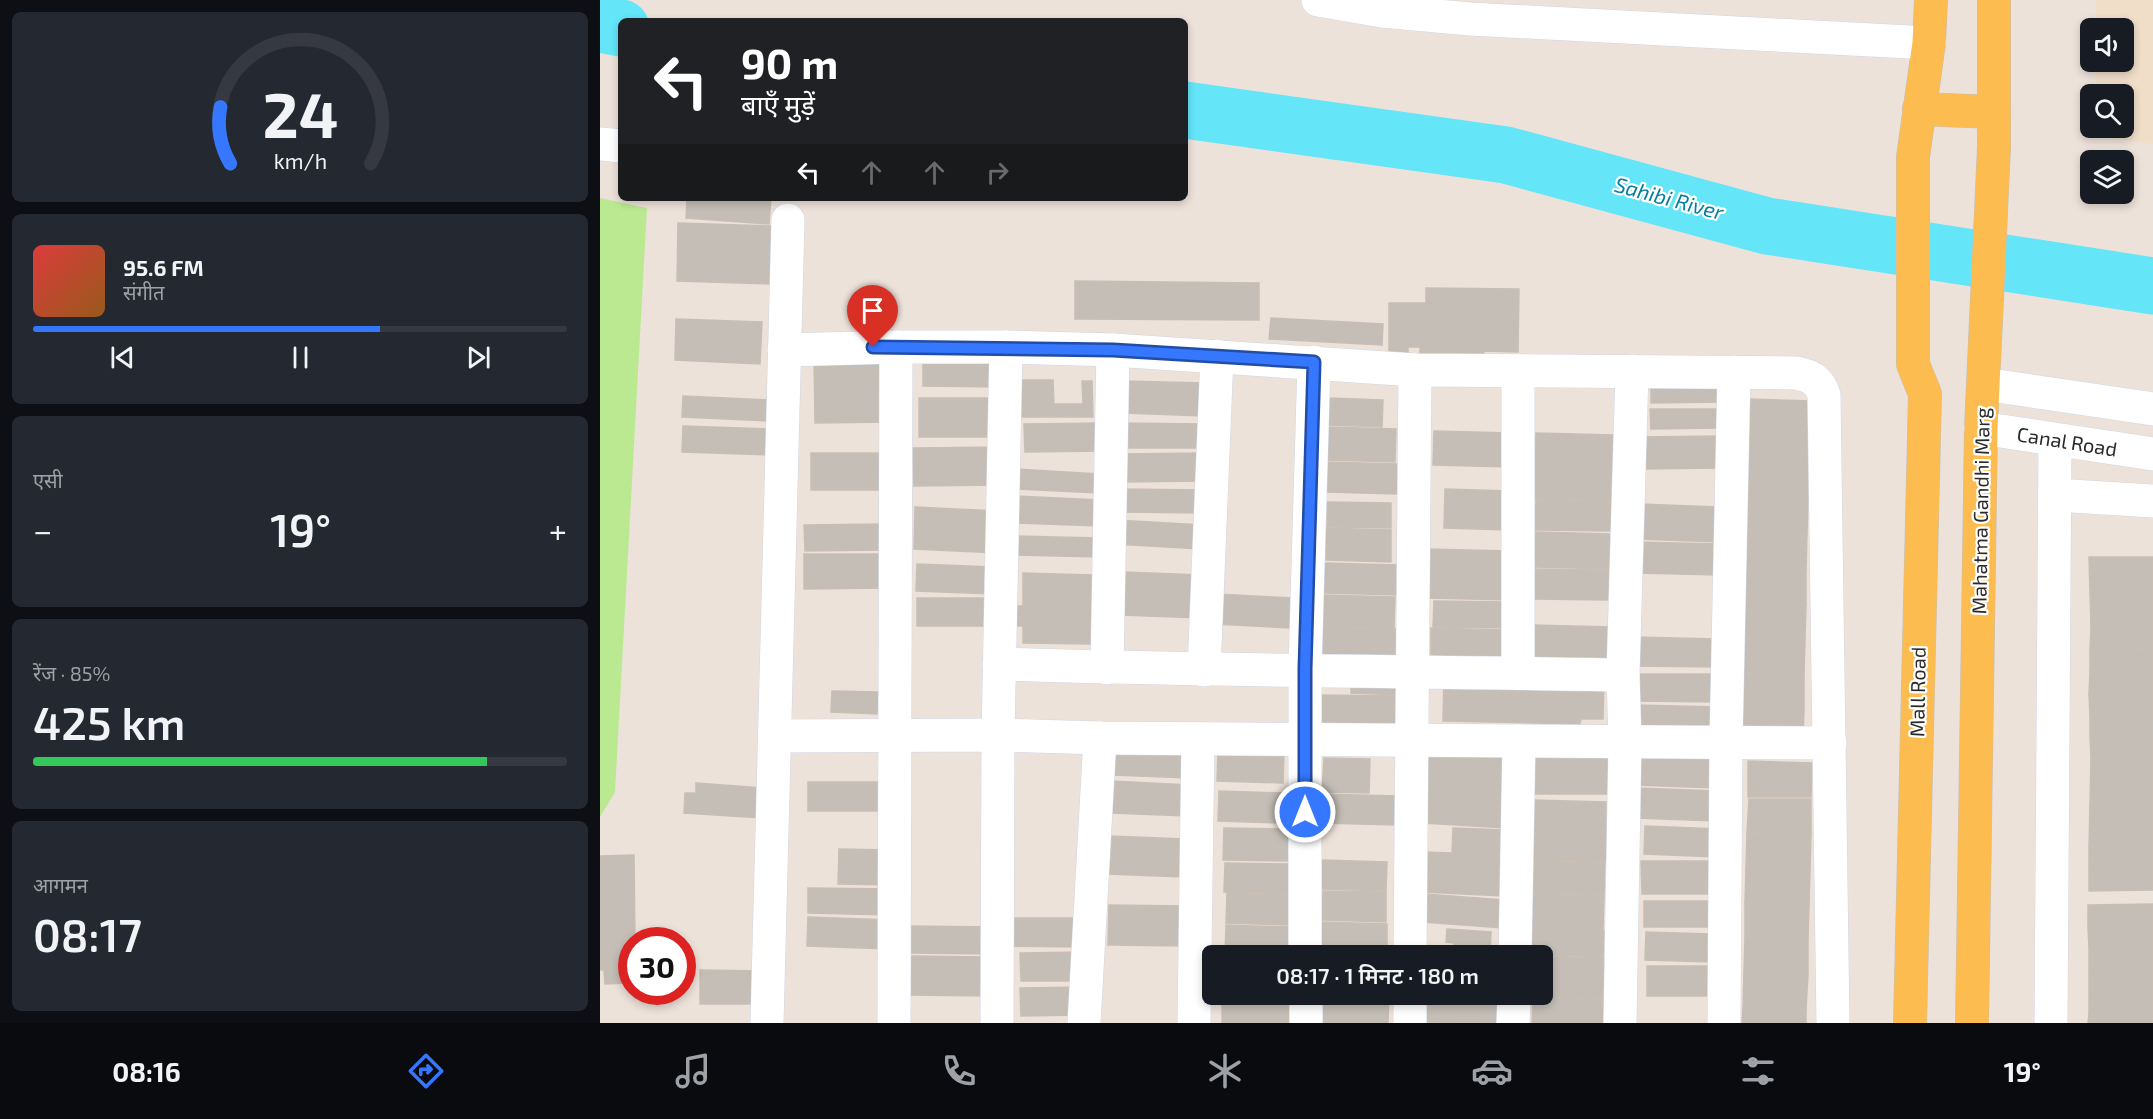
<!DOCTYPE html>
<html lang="hi">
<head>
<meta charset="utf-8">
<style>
	body { margin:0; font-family:"Exo 2","Noto Sans Devanagari",sans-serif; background:#242831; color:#f1f3f6; height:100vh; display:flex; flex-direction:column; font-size:22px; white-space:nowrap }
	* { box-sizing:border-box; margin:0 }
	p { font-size:20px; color:#9ea1a6 }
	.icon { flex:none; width:33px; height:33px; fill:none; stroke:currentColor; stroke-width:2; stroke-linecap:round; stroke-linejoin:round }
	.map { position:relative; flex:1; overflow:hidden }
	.details { display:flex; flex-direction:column; gap:12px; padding:12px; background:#0d0f14; width:600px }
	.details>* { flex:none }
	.banner { position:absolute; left:18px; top:18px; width:570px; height:183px; border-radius:9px; box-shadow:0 3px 9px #0003; background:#202124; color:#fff; overflow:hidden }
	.controls { position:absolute; left:1480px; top:18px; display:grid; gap:12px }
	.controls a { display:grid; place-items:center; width:54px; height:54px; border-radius:9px; background:#171b24; box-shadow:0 3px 9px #0003; font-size:30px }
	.speed { position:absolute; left:18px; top:927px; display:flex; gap:12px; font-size:30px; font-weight:700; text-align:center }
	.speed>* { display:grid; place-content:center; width:78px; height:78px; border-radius:50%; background:#171b24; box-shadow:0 3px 9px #0003; line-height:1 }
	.speed .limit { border:9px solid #d22; background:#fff; color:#111 }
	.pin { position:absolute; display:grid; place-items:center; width:51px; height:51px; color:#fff; margin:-62px -26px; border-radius:50% 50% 50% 0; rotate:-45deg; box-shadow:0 0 6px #0007 }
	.pin .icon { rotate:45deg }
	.me { position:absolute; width:66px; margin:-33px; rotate:0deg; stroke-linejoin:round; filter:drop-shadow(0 0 4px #0008) }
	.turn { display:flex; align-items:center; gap:21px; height:126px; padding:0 24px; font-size:27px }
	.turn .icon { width:78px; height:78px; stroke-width:2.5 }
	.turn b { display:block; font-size:42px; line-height:51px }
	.lanes { display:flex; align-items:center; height:57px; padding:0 24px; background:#0003; justify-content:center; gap:30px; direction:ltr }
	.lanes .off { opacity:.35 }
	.big { font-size:45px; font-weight:600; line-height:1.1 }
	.details .card { flex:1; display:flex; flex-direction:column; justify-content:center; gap:9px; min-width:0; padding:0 21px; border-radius:9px; background:#242831 }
	.details .dial { align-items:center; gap:0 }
	.dial svg { height:156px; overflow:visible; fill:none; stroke:#363941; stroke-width:7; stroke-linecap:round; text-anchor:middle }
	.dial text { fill:#f1f3f6; stroke:none }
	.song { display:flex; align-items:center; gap:18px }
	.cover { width:72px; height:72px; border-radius:9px; background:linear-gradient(135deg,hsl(0 70% 55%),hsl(30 70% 35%)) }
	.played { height:6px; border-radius:3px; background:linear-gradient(90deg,#3577ff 65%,#363941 65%) }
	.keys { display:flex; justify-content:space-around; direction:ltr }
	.heat { display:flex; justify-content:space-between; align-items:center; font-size:33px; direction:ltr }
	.charge { height:9px; border-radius:4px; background:linear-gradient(90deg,#34c759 85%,#363941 0) }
	.trip { position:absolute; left:602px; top:945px; width:351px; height:60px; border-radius:9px; background:#171b24; box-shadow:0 3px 9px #0003; font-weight:600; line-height:60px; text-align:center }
	.menu { display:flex; height:96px; justify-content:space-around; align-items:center; background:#090b0e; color:#9ea1a6 }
	.menu .icon { width:42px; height:42px }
	.menu .current { color:#3577ff }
	.menu b { font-size:27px; color:#f1f3f6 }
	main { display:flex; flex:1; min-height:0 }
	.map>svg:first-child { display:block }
	.education { fill:#f0dec8 }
	.green { fill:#bbe992 }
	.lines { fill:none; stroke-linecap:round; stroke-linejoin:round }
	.river { stroke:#64e5f8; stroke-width:57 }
	.building { fill:#c4beb6; stroke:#c9beb4; stroke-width:1.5 }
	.minor-casing { stroke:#cfd6e4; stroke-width:34 }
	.major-casing { stroke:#c3c3c3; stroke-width:34 }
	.minor { stroke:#fff; stroke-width:33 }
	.major { stroke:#fcbc50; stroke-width:33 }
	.route-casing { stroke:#224da6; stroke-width:15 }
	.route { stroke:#3577ff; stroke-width:10 }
	.labels { text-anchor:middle; stroke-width:4.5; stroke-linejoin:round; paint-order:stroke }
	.street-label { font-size:20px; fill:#2a2a2a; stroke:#fff }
	.water-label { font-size:21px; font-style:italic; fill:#037e9e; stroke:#fff }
</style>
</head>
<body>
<main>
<section class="details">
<div class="card dial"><svg viewBox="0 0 100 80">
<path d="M14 69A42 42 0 1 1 86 69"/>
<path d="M14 69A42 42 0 0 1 9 40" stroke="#3577ff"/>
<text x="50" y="56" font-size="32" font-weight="700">24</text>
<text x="50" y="72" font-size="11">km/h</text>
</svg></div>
<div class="card">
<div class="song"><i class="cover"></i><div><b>95.6 FM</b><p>संगीत</p></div></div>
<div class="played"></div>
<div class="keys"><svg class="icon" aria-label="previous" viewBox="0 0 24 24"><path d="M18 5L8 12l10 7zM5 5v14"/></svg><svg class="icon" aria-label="pause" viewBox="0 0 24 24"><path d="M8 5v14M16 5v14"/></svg><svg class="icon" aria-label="next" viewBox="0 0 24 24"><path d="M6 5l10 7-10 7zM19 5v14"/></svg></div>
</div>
<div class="card"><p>एसी</p>
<div class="heat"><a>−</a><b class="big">19°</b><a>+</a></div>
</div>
<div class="card"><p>रेंज · 85%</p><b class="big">425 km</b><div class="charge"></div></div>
<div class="card"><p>आगमन</p><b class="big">08:17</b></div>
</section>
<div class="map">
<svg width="1553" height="1023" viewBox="0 0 1553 1023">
	<rect width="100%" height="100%" fill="#ede2da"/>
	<polygon class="education" points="1496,0 1553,0 1553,144 1496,136 1496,128 1524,128 1524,94 1496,94 1496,62 1524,62 1524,28 1496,28"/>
	<polygon class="green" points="0,198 47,208 15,792 0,817"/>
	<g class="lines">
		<g class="river">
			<polyline points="0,24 21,28"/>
			<polyline points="585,110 906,155 1167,226 1553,286"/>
		</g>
	</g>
	<g class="building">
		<polygon points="87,198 171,198 169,224 86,218"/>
		<polygon points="78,223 172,226 170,284 77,281"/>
		<polygon points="475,281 659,283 659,320 475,319"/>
		<polygon points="826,288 919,289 918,352 884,351 883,356 820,355 820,347 808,347 808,353 789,353 789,303 826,303"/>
		<polygon points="671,318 783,324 782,345 669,339"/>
		<polygon points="76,319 162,322 160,364 75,360"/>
		<polygon points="323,351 401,352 401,387 323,386"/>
		<polygon points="290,357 291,422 215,423 214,358"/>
		<polygon points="1123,377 1123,402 1051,403 1051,378"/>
		<polygon points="408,380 453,380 454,404 483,404 482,381 492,381 493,417 408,417"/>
		<polygon points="524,381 605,383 604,416 523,413"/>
		<polygon points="83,396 171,400 170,421 82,417"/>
		<polygon points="319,398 400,398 401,437 319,437"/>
		<polygon points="728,398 783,400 782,427 727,425"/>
		<polygon points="1147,399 1211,401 1210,435 1146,434"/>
		<polygon points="1050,409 1122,409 1122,428 1051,429"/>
		<polygon points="502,423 502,451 425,452 424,424"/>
		<polygon points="522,423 602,424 602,448 522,448"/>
		<polygon points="83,426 169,429 168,455 82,452"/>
		<polygon points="727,427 796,429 795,462 726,460"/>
		<polygon points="834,431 910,433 909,467 833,465"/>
		<polygon points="936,433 1013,435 1012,501 935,499"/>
		<polygon points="1146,434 1210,435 1209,471 1146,470"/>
		<polygon points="1122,436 1123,468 1038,469 1037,437"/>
		<polygon points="401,447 401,485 314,486 313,448"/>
		<rect x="211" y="453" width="72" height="37"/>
		<polygon points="602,453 602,481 521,482 521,454"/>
		<polygon points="726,462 798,464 798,494 726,492"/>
		<polygon points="415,469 499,474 499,493 415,489"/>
		<polygon points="1146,470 1209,471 1208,485 1145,483"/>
		<polygon points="1145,483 1208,485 1208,499 1144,497"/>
		<polygon points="519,489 602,490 601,513 518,512"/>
		<polygon points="845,489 910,491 909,530 844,528"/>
		<polygon points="414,496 500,500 499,526 413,523"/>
		<polygon points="1144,497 1208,499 1207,534 1144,533"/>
		<polygon points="936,500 1012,502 1011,531 935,530"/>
		<polygon points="727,502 791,503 791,528 727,527"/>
		<polygon points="1039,504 1119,507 1118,542 1038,539"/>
		<polygon points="315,507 398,511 397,553 314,549"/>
		<polygon points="516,520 602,525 600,549 515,544"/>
		<polygon points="282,524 283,550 205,551 204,525"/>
		<polygon points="726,528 791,530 791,562 726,560"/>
		<polygon points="935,532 1012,534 1011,569 934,567"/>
		<polygon points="1144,533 1207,534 1206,569 1143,567"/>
		<polygon points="413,536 498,538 498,557 413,555"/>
		<polygon points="1038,542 1118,544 1118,575 1037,573"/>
		<polygon points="827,549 909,551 909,600 826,598"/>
		<polygon points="204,554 286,554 287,588 204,589"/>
		<polygon points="1489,557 1553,557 1553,626 1491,627"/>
		<polygon points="725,563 799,565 798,595 724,593"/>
		<polygon points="317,564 393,567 392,594 316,591"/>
		<polygon points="1143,567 1206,569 1206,604 1142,602"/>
		<polygon points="934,569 1009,570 1009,600 933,599"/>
		<polygon points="522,572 602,575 601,618 521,615"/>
		<polygon points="423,573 492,575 491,644 423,643 423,626 413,626 414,606 423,606"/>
		<polygon points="616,594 692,598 691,628 615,624"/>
		<polygon points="724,595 795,597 794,628 723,626"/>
		<rect x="317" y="598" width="71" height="28"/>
		<polygon points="834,601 909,602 908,628 833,627"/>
		<polygon points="1142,602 1206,604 1205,639 1142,637"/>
		<polygon points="934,625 1010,627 1009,668 933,666"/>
		<polygon points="1553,626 1553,649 1490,650 1491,627"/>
		<polygon points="723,627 798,629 797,657 723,655"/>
		<polygon points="831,628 906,630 905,670 831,668"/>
		<polygon points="1036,637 1116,639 1116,667 1035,666"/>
		<polygon points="1142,637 1205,639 1204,674 1141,673"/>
		<polygon points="1553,649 1553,670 1490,671 1490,650"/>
		<polygon points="1553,670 1553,694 1489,695 1490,671"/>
		<polygon points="751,672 802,673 801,695 751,693"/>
		<polygon points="1141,673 1204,674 1204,709 1140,707"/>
		<polygon points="1036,674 1118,674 1118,702 1035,701"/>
		<polygon points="844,675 1004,679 1003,719 981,719 980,724 843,721"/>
		<polygon points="232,691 278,692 277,714 231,712"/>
		<polygon points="1553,694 1553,715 1490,715 1489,695"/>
		<polygon points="720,695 802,696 801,730 719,728"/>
		<polygon points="1035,705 1118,707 1118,738 1036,734"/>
		<polygon points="1140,707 1204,709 1203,737 1140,735"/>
		<rect x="1490" y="715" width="63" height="21"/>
		<polygon points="1490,736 1553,736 1553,759 1491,758"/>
		<polygon points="827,748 910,753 906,828 823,823"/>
		<polygon points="618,752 684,754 683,783 617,781"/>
		<polygon points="1036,752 1117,755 1116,788 1035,785"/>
		<polygon points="513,753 591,756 590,778 512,775"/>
		<polygon points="931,754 1009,754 1008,794 931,794"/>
		<polygon points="724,758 770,759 769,793 722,792"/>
		<polygon points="1491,758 1553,759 1553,847 1489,848"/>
		<polygon points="1148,761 1212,763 1211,797 1148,797"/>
		<polygon points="512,781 589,785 588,816 510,813"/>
		<polygon points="208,782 292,782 291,811 208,811"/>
		<polygon points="96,783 164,788 162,818 84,813 85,793 96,793"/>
		<polygon points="1036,788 1117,791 1116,821 1035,818"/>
		<polygon points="619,791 683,793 681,823 618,821"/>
		<polygon points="721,794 799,796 798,825 720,823"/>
		<polygon points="1149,799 1211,799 1211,834 1147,833"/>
		<polygon points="933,800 1006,802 1006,829 932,828"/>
		<polygon points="1045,826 1119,829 1117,857 1044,854"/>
		<polygon points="624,828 690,829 689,861 623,860"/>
		<polygon points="853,828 906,830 903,896 822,892 824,852 852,853"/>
		<polygon points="932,828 1006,830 1006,862 931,860"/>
		<polygon points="1147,833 1211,834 1210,870 1146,868"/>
		<polygon points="509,836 585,839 583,877 507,874"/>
		<polygon points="1553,847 1553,868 1489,869 1489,848"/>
		<polygon points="239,849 291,850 290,885 238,884"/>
		<polygon points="34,855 35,940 32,940 29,983 5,984 4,970 0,970 0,856"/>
		<polygon points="721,860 787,862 786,891 720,889"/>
		<polygon points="932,861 1005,863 1004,895 931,893"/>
		<polygon points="1041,861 1118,861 1118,894 1042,894"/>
		<polygon points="625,863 691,864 691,894 624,892"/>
		<polygon points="1146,868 1210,870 1209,904 1145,903"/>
		<polygon points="1553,868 1553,890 1489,891 1489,869"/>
		<polygon points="208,888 290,889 289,915 208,913"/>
		<polygon points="723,891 786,892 786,922 722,920"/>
		<polygon points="627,893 690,895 690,925 626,923"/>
		<polygon points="824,894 904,900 903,928 823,922"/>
		<polygon points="931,894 1004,896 1003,930 930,928"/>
		<polygon points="1044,901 1110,901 1109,927 1044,927"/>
		<polygon points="1145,903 1209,904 1208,939 1145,938"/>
		<polygon points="1553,904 1553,926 1488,927 1488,905"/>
		<polygon points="509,905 586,906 585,946 508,945"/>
		<polygon points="208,917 290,920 289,949 207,946"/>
		<polygon points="403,918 484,918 483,947 403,946"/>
		<polygon points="722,922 787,924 787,956 721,954"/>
		<polygon points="626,925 692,927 691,956 625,956"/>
		<polygon points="311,926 390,927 390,954 311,953"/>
		<polygon points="1553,926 1553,947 1489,948 1488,927"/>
		<polygon points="930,928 1004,931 1003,957 929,954"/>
		<polygon points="847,929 891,932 890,956 853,955 854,943 846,942"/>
		<polygon points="1046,932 1111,934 1111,962 1045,960"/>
		<polygon points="1145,938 1208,939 1208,974 1144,972"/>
		<polygon points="1553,947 1553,969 1489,970 1489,948"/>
		<polygon points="482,952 482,981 421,981 420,953"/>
		<polygon points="308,956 390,957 390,996 308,995"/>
		<polygon points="942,956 1004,958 1003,999 928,996 942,994"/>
		<rect x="1047" y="966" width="68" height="30"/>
		<polygon points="1553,969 1553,991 1489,992 1489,970"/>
		<polygon points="100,970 161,971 161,1004 100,1004"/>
		<polygon points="1144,972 1208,974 1206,1010 1143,1009"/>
		<polygon points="481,987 482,1015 421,1016 420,988"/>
		<polygon points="1553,991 1553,1012 1489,1014 1489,992"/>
		<polygon points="718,994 789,994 788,1023 718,1023"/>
		<polygon points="823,994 900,995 899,1023 822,1022"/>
		<polygon points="622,995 692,996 692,1023 622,1023"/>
		<polygon points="933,997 1004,1000 1003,1023 932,1023"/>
		<polygon points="1143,1009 1206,1010 1206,1023 1142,1023"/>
		<polygon points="1553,1012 1553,1023 1488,1023 1489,1014"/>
	</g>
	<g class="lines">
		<defs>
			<g id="minor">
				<polyline points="718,0 782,11 870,19 1329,43"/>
				<polyline points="0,144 21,146"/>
				<polyline points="406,347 398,735 500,738 1230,743"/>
				<path d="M184,350L296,347H406L513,350L815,370L1196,373C1211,376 1219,380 1224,395L1233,1023"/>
				<polyline points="918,371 918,673"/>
				<polyline points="1384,384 1553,409"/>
				<polyline points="1381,428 1553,454"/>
				<polyline points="1455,495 1553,501"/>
				<path d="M399,664C607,671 815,671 1023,675"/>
				<polyline points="507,668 513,350"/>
				<polyline points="604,670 617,356"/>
				<polyline points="176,736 398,735 397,1023"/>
				<polyline points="705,956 705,669 714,362"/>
				<polyline points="810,956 815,370"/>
				<polyline points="915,956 919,741"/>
				<polyline points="706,994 706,1023"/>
				<polyline points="167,1023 188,220"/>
				<polyline points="294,1023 296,347"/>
				<polyline points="484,1023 500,738"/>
				<polyline points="594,1023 598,739"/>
				<polyline points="810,1023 810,994"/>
				<polyline points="913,1023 914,994"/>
				<polyline points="1020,1023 1025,741 1023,675 1032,371"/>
				<polyline points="1124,1023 1126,742 1134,372"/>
				<polyline points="1451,1023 1455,441"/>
			</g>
			<g id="major">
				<polyline points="1319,109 1394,112"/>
				<polyline points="1310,1023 1325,394 1313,364 1313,157 1329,43 1331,0"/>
				<polyline points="1372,1023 1381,428 1394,147 1394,0"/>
			</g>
		</defs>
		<use href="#minor" class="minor-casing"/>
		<use href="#major" class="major-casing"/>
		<use href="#minor" class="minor"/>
		<use href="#major" class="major"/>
	</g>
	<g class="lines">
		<defs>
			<polyline id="route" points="273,347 513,350 714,362 705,669 705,812"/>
		</defs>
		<use href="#route" class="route-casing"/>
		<use href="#route" class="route"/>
	</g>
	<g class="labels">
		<g class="street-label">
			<text transform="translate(1467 442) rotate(9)" y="7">Canal Road</text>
			<text transform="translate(1381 511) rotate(-89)" y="7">Mahatma Gandhi Marg</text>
			<text transform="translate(1318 692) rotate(-89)" y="7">Mall Road</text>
		</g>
		<g class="water-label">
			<text transform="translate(1069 199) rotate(15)" y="7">Sahibi River</text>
		</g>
	</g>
</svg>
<div class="controls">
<a><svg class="icon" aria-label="sound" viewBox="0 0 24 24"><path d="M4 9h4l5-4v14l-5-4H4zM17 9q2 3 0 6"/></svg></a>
<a><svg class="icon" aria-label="search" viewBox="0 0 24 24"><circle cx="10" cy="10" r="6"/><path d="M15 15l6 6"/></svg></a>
<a><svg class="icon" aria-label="layers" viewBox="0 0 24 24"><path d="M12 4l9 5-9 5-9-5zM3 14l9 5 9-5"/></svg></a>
</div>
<div class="speed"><div class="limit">30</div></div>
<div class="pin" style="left:273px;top:347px;background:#d93025"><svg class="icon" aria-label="arrive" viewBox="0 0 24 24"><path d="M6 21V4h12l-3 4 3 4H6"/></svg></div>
<svg class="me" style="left:705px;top:812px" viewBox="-20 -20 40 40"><circle r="17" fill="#3577ff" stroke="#fff" stroke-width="3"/><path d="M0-11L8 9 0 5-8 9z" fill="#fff"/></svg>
<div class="trip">08:17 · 1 मिनट · 180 m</div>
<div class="banner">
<div class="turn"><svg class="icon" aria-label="left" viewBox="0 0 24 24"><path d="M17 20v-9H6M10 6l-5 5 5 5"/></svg><div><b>90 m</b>बाएँ मुड़ें</div></div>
<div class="lanes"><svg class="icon" aria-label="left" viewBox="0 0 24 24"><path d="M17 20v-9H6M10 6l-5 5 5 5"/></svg><svg class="icon off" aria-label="ahead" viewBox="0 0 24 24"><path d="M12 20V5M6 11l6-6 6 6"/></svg><svg class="icon off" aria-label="ahead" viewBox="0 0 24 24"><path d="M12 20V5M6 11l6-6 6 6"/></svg><svg class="icon off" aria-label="right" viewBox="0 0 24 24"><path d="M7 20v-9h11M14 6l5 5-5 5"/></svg></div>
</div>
</div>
</main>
<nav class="menu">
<b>08:16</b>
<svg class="icon current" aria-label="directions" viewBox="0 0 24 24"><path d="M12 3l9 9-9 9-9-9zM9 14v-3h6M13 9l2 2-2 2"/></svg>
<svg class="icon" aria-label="music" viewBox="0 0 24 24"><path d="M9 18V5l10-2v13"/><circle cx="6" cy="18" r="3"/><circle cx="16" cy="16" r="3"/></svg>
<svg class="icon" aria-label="phone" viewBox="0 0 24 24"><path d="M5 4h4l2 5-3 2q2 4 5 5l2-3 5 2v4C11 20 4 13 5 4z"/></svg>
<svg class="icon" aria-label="climate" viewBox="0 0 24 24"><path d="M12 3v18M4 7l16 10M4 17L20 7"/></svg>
<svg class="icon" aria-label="car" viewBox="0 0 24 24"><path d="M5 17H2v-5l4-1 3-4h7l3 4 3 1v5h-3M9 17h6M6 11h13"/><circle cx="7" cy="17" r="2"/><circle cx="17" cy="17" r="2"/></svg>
<svg class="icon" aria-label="filters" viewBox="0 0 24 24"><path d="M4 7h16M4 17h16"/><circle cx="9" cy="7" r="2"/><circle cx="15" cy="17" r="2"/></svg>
<b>19°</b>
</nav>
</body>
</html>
